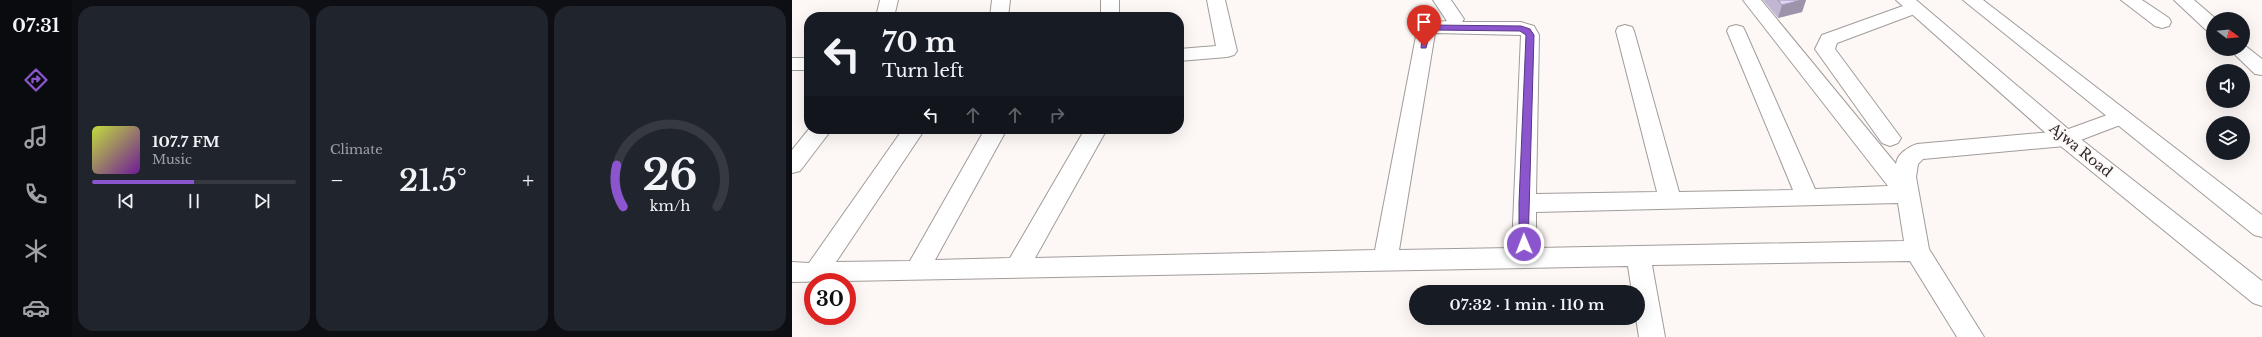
<!DOCTYPE html>
<html lang="en">
<head>
<meta charset="utf-8">
<style>
	body { margin:0; font-family:"Libre Baskerville",serif; background:#20242c; color:#f1f3f6; height:100vh; display:flex; flex-direction:column; font-size:15px; white-space:nowrap }
	* { box-sizing:border-box; margin:0 }
	p { font-size:13px; color:#9ea1a6 }
	.icon { flex:none; width:22px; height:22px; fill:none; stroke:currentColor; stroke-width:2; stroke-linecap:round; stroke-linejoin:round }
	.map { position:relative; flex:1; overflow:hidden }
	.sheet { display:flex; flex-direction:column; gap:6px; padding:6px; background:#0d0f14; width:720px }
	.sheet>* { flex:none }
	.hud { position:absolute; left:12px; top:12px; width:380px; height:122px; border-radius:16px; box-shadow:0 4px 16px #0002; background:#171b24; color:#f1f3f6; overflow:hidden }
	.needle { width:26px; rotate:106deg }
	.fabs { position:absolute; left:1414px; top:12px; display:grid; gap:8px }
	.fabs a { display:grid; place-items:center; width:44px; height:44px; border-radius:50%; background:#171b24; box-shadow:0 4px 16px #0002; font-size:20px }
	.speed { position:absolute; left:12px; top:273px; display:flex; gap:8px; font-size:20px; font-weight:700; text-align:center }
	.speed>* { display:grid; place-content:center; width:52px; height:52px; border-radius:50%; background:#171b24; box-shadow:0 4px 16px #0002; line-height:1 }
	.speed .limit { border:6px solid #d22; background:#fff; color:#111 }
	.pin { position:absolute; display:grid; place-items:center; width:34px; height:34px; color:#fff; margin:-41px -17px; border-radius:50% 50% 50% 0; rotate:-45deg; box-shadow:0 0 4px #0007 }
	.pin .icon { rotate:45deg }
	.me { position:absolute; width:44px; margin:-22px; rotate:359deg; stroke-linejoin:round; filter:drop-shadow(0 0 3px #0008) }
	.turn { display:flex; align-items:center; gap:14px; height:84px; padding:0 12px; font-size:18px }
	.turn .icon { width:52px; height:52px; stroke-width:2.5 }
	.turn b { display:block; font-size:28px; line-height:34px }
	.lanes { display:flex; align-items:center; height:38px; padding:0 12px; background:#0003; justify-content:center; gap:20px; direction:ltr }
	.lanes .off { opacity:.35 }
	.big { font-size:30px; font-weight:600; line-height:1.1 }
	.sheet .tile { flex:1; display:flex; flex-direction:column; justify-content:center; gap:6px; min-width:0; padding:0 14px; border-radius:16px; background:#20242c }
	.sheet .dial { align-items:center; gap:0 }
	.dial svg { height:104px; overflow:visible; fill:none; stroke:#363941; stroke-width:7; stroke-linecap:round; text-anchor:middle }
	.dial text { fill:#f1f3f6; stroke:none }
	.song { display:flex; align-items:center; gap:12px }
	.cover { width:48px; height:48px; border-radius:6px; background:linear-gradient(135deg,hsl(70 70% 55%),hsl(280 70% 35%)) }
	.played { height:4px; border-radius:2px; background:linear-gradient(90deg,#8b55cd 50%,#363941 50%) }
	.keys { display:flex; justify-content:space-around; direction:ltr }
	.heat { display:flex; justify-content:space-between; align-items:center; font-size:22px; direction:ltr }
	.sheet .tiles { flex:1; display:grid; gap:6px; grid-template-columns:repeat(3,1fr) }
	.trip { position:absolute; left:617px; top:285px; width:236px; height:40px; border-radius:20px; background:#171b24; box-shadow:0 4px 16px #0002; font-weight:600; line-height:40px; text-align:center }
	main { display:flex; flex:1; min-height:0 }
	.dock { display:flex; flex-direction:column; width:72px; justify-content:space-around; align-items:center; background:#090b0e; color:#9ea1a6 }
	.dock .icon { width:28px; height:28px }
	.dock .current { color:#8b55cd }
	.dock b { font-size:18px; color:#f1f3f6 }
	.map>svg:first-child { display:block }
	.lines { fill:none; stroke-linecap:round; stroke-linejoin:round }
	.minor-casing { stroke:#a19c9a; stroke-width:2 }
	.major-casing { stroke:#a19c9a; stroke-width:2 }
	.minor { fill:#fff; fill-rule:evenodd }
	.major { fill:#fff; fill-rule:evenodd }
	.wall { fill:#c1b6d4 }
	.shaded-wall { fill:#9d94ac }
	.building { fill:#e0d4f6; stroke:#9d94ac }
	.route { fill:#8b55cd; stroke:#5a3785 }
	.labels { text-anchor:middle; stroke-width:3; stroke-linejoin:round; paint-order:stroke }
	.street-label { font-size:14px; fill:#2d2a29; stroke:#fdf7f5 }
</style>
</head>
<body>
<main>
<nav class="dock">
<b>07:31</b>
<svg class="icon current" aria-label="directions" viewBox="0 0 24 24"><path d="M12 3l9 9-9 9-9-9zM9 14v-3h6M13 9l2 2-2 2"/></svg>
<svg class="icon" aria-label="music" viewBox="0 0 24 24"><path d="M9 18V5l10-2v13"/><circle cx="6" cy="18" r="3"/><circle cx="16" cy="16" r="3"/></svg>
<svg class="icon" aria-label="phone" viewBox="0 0 24 24"><path d="M5 4h4l2 5-3 2q2 4 5 5l2-3 5 2v4C11 20 4 13 5 4z"/></svg>
<svg class="icon" aria-label="climate" viewBox="0 0 24 24"><path d="M12 3v18M4 7l16 10M4 17L20 7"/></svg>
<svg class="icon" aria-label="car" viewBox="0 0 24 24"><path d="M5 17H2v-5l4-1 3-4h7l3 4 3 1v5h-3M9 17h6M6 11h13"/><circle cx="7" cy="17" r="2"/><circle cx="17" cy="17" r="2"/></svg>
</nav>
<section class="sheet">
<div class="tiles">
<div class="tile">
<div class="song"><i class="cover"></i><div><b>107.7 FM</b><p>Music</p></div></div>
<div class="played"></div>
<div class="keys"><svg class="icon" aria-label="previous" viewBox="0 0 24 24"><path d="M18 5L8 12l10 7zM5 5v14"/></svg><svg class="icon" aria-label="pause" viewBox="0 0 24 24"><path d="M8 5v14M16 5v14"/></svg><svg class="icon" aria-label="next" viewBox="0 0 24 24"><path d="M6 5l10 7-10 7zM19 5v14"/></svg></div>
</div>
<div class="tile"><p>Climate</p>
<div class="heat"><a>−</a><b class="big">21.5°</b><a>+</a></div>
</div>
<div class="tile dial"><svg viewBox="0 0 100 80">
<path d="M14 69A42 42 0 1 1 86 69"/>
<path d="M14 69A42 42 0 0 1 9 37" stroke="#8b55cd"/>
<text x="50" y="56" font-size="32" font-weight="700">26</text>
<text x="50" y="72" font-size="11">km/h</text>
</svg></div>
</div>
</section>
<div class="map">
<svg width="1470" height="337" viewBox="0 0 1470 337">
	<rect width="100%" height="100%" fill="#fdf7f5"/>
	<g class="lines">
		<defs>
			<g id="minor">
				<polygon points="88,0 106,0 102,17 84,17"/>
				<polygon points="200,0 218,0 216,17 198,17"/>
				<rect x="309" y="0" width="18" height="17"/>
				<polygon points="415,0 433,0 445,51 442,55 435,57 387,61 387,49 424,46"/>
				<path d="M641,0H659L672,19L670,22H729L742,26L747,35L744,194L865,192L824,31L826,27L833,25L840,27L842,31L887,192L1001,190L935,31L937,27L944,25L951,27L953,31L1023,189L1096,186L951,0H969L1104,164C1105,154 1116,147 1125,144L1271,131L1329,110L1336,112L1339,117L1336,122L1273,146L1131,159L1126,164L1124,177L1137,249L1192,337H1165L1118,261L860,265L873,337H847L844,318H846V292H840L836,266L0,282V262L17,263L111,129H133L44,262L118,261L193,129H215L143,260L218,258L293,129H315L243,258L583,250L625,31L632,23L655,21ZM643,33L729,35L720,248L607,250ZM1106,203L1112,241L744,248V212Z"/>
				<polygon points="1329,0 1350,0 1377,18 1379,22 1377,26 1370,28 1363,26"/>
				<polygon points="1382,0 1402,0 1424,19 1421,19 1421,32 1414,30"/>
				<polygon points="1122,2 1128,4 1131,8 1128,12 1045,43 1043,49 1109,138 1106,143 1098,146 1090,143 1023,49 1030,35"/>
				<polygon points="1451,44 1470,59 1470,75 1463,74 1437,49 1451,49"/>
				<rect x="0" y="58" width="17" height="12"/>
				<polygon points="17,129 40,129 8,171 0,173 0,150"/>
			</g>
			<g id="major">
				<polygon points="1104,0 1124,0 1281,133 1470,281 1470,306 1461,303 1265,143"/>
				<polygon points="1171,0 1191,0 1470,215 1470,237 1462,235"/>
			</g>
		</defs>
		<use href="#minor" class="minor-casing"/>
		<use href="#major" class="major-casing"/>
		<use href="#minor" class="minor"/>
		<use href="#major" class="major"/>
	</g>
	<polygon class="wall" points="971,0 1014,0 1010,12 986,18"/>
	<polygon class="shaded-wall" points="1010,0 1014,0 1010,12 986,18 990,5"/>
	<polygon class="building" points="986,0 1010,0 990,5"/>
	<polygon class="route" points="639,25 729,26 738,29 742,35 736,247 729,247 727,244 727,203 734,35 728,31 641,30 638,32 634,48 629,48 631,31"/>
	<g class="labels">
		<g class="street-label">
			<text transform="translate(1289 150) rotate(39)" y="5">Ajwa Road</text>
		</g>
	</g>
</svg>
<div class="fabs">
<a><svg class="needle" viewBox="-14 -14 28 28"><path d="M0-13l5 13h-10z" fill="#e53935"/><path d="M0 13l5-13h-10z" fill="#9ea1a6"/></svg></a>
<a><svg class="icon" aria-label="sound" viewBox="0 0 24 24"><path d="M4 9h4l5-4v14l-5-4H4zM17 9q2 3 0 6"/></svg></a>
<a><svg class="icon" aria-label="layers" viewBox="0 0 24 24"><path d="M12 4l9 5-9 5-9-5zM3 14l9 5 9-5"/></svg></a>
</div>
<div class="speed"><div class="limit">30</div></div>
<div class="pin" style="left:632px;top:46px;background:#d93025"><svg class="icon" aria-label="arrive" viewBox="0 0 24 24"><path d="M6 21V4h12l-3 4 3 4H6"/></svg></div>
<svg class="me" style="left:732px;top:244px" viewBox="-20 -20 40 40"><circle r="17" fill="#8b55cd" stroke="#fff" stroke-width="3"/><path d="M0-11L8 9 0 5-8 9z" fill="#fff"/></svg>
<div class="trip">07:32 · 1 min · 110 m</div>
<div class="hud">
<div class="turn"><svg class="icon" aria-label="left" viewBox="0 0 24 24"><path d="M17 20v-9H6M10 6l-5 5 5 5"/></svg><div><b>70 m</b>Turn left</div></div>
<div class="lanes"><svg class="icon" aria-label="left" viewBox="0 0 24 24"><path d="M17 20v-9H6M10 6l-5 5 5 5"/></svg><svg class="icon off" aria-label="ahead" viewBox="0 0 24 24"><path d="M12 20V5M6 11l6-6 6 6"/></svg><svg class="icon off" aria-label="ahead" viewBox="0 0 24 24"><path d="M12 20V5M6 11l6-6 6 6"/></svg><svg class="icon off" aria-label="right" viewBox="0 0 24 24"><path d="M7 20v-9h11M14 6l5 5-5 5"/></svg></div>
</div>
</div>
</main>
</body>
</html>
